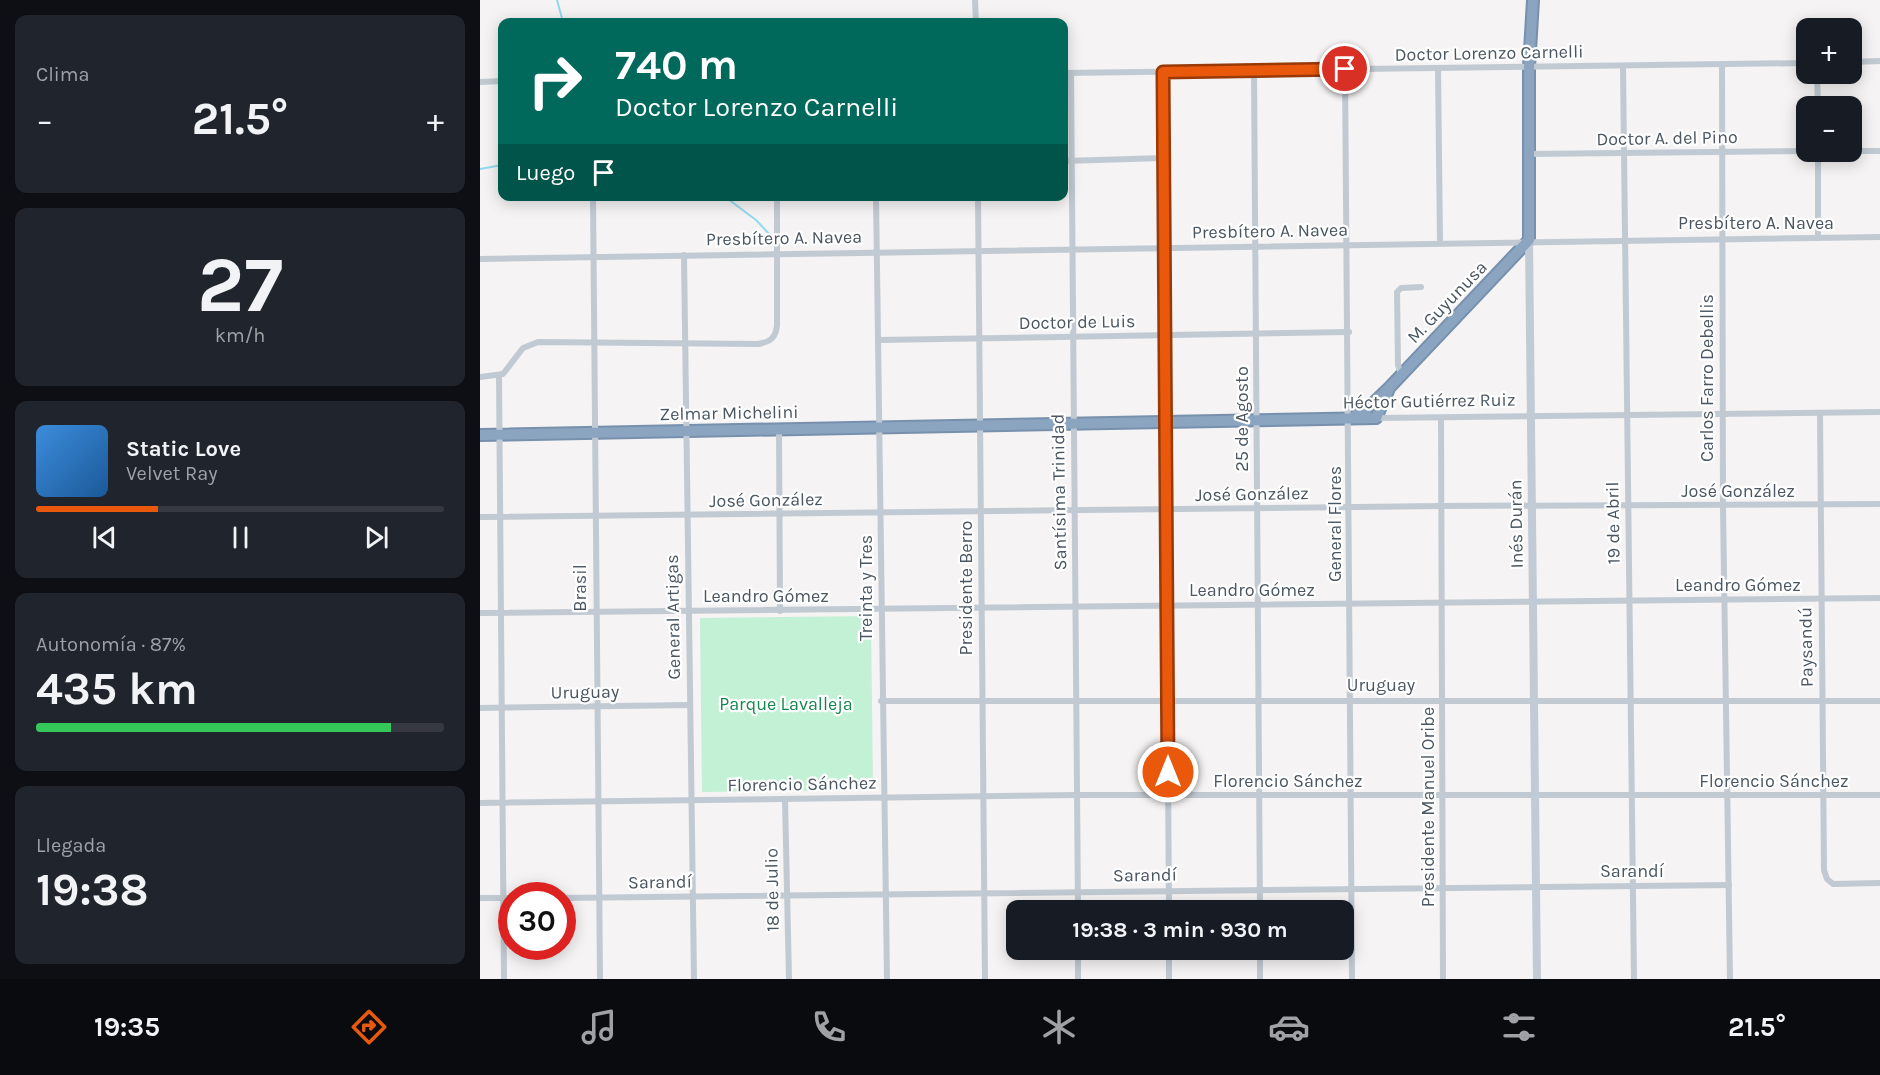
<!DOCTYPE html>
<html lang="es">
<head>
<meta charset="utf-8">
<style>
	body { margin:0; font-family:Karla,sans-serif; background:#20242c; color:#f1f3f6; height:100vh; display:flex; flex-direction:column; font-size:22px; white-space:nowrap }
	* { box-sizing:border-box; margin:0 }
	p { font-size:20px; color:#9ea1a6 }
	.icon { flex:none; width:33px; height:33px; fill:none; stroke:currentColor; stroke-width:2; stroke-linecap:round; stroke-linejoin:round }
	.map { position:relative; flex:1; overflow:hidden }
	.details { display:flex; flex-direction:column; gap:15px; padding:15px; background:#0d0f14; width:480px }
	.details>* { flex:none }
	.hud { position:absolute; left:18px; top:18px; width:570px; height:183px; border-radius:12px; box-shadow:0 3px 15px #0003; background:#00695c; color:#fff; overflow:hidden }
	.fabs { position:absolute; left:1316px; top:18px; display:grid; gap:12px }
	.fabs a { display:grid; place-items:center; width:66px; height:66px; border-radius:12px; background:#171b24; box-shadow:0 3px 15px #0003; font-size:30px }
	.speed { position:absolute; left:18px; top:882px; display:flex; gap:12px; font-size:30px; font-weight:700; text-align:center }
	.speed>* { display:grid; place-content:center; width:78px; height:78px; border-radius:50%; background:#171b24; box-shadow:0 3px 15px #0003; line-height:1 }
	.speed .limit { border:9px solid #d22; background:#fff; color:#111 }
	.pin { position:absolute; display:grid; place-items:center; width:51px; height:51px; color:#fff; margin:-26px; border:3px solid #fff; border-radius:50%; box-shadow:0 2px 6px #0007 }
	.me { position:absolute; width:66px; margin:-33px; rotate:0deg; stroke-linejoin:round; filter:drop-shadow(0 0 4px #0008) }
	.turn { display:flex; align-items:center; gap:21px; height:126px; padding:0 18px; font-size:27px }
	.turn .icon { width:78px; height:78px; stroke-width:2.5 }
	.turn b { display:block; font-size:42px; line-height:51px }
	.then { display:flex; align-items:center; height:57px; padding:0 18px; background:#0003; gap:12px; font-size:22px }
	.big { font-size:45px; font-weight:700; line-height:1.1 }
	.details .card { flex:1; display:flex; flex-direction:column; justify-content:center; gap:9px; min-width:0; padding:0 21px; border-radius:12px; background:#20242c }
	.details .dial { align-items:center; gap:0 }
	.dial b { font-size:78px; line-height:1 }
	.song { display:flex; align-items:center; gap:18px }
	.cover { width:72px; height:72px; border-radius:9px; background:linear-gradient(135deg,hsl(210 70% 55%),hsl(210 70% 35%)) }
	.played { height:6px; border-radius:3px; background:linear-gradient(90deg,#ea580c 30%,#363941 30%) }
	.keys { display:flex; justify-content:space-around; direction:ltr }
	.heat { display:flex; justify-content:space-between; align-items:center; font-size:33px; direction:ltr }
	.charge { height:9px; border-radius:4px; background:linear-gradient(90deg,#34c759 87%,#363941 0) }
	.trip { position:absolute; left:526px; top:900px; width:348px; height:60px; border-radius:12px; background:#171b24; box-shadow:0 3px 15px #0003; font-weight:700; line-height:60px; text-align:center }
	.tabs { display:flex; height:96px; justify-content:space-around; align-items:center; background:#090b0e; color:#9ea1a6 }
	.tabs .icon { width:42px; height:42px }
	.tabs .on { color:#ea580c }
	.tabs b { font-size:27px; color:#f1f3f6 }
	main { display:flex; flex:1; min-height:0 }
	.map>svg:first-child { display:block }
	.green { fill:#c3f1d5 }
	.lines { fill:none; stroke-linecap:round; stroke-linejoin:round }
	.stream { stroke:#90daee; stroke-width:2 }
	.highway-casing { stroke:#7690ad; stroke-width:14 }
	.street { stroke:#c1cad2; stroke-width:6 }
	.secondary { stroke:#c1cbd6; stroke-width:8 }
	.highway { stroke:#8ba5c1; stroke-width:10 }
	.route-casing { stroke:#983908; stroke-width:15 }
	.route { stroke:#ea580c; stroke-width:10 }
	.labels { text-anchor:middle; stroke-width:4.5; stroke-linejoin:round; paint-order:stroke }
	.street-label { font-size:18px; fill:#4a5661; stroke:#fff }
	.park-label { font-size:18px; fill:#17864f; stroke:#fff }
</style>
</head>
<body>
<main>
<section class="details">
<div class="card"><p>Clima</p>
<div class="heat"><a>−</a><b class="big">21.5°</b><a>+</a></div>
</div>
<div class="card dial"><b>27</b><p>km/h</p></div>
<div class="card">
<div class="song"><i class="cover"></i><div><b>Static Love</b><p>Velvet Ray</p></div></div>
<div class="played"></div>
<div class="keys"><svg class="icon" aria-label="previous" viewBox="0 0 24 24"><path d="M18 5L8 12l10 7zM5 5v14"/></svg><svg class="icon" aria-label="pause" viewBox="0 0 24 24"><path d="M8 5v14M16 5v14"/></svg><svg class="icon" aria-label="next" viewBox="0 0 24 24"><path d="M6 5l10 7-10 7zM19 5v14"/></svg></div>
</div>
<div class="card"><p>Autonomía · 87%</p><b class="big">435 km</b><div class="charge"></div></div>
<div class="card"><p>Llegada</p><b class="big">19:38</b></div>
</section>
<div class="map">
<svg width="1400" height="979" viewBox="0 0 1400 979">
	<rect width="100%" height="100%" fill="#f5f3f3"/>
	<polygon class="green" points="391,616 393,790 222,792 220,618"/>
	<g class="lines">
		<g class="stream">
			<polyline points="77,0 83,22"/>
			<polyline points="0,169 22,165"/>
			<polyline points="244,196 276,220 292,237"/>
		</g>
		<defs>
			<g id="highway">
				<polyline points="873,417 887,409 909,388 1049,240 1049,68 1053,0"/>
				<polyline points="896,418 908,391"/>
				<polyline points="0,435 896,418"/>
			</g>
		</defs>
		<use href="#highway" class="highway-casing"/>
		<g class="street">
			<polyline points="495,0 496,22"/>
			<polyline points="1371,62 1400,61"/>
			<polyline points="1242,65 1243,506 1250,979"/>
			<polyline points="1143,67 1154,979"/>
			<polyline points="865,69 872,979"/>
			<polyline points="958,69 960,243"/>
			<polyline points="774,71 780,910"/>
			<polyline points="683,72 689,910"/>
			<polyline points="584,73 1326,63"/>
			<polyline points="591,73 598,910"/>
			<polyline points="1337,74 1338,106"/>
			<polyline points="0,82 22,81"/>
			<polyline points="1371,151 1400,151"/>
			<polyline points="1338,152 1338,238"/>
			<polyline points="1049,154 1326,151"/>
			<polyline points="584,161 683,158"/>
			<polyline points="113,196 120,979"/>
			<polyline points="396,196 407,979"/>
			<polyline points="498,196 505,979"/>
			<polyline points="204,255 214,979"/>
			<polyline points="0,259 1400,237"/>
			<polyline points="399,340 869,332"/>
			<polyline points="921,374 918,365 917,292 921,288 941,287"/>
			<polyline points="19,376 24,979"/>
			<path d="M0,377L23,374L43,348L58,342L278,344C291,342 296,337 297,325V196"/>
			<polyline points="1340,413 1344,870 1347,879 1353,884 1400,883"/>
			<polyline points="896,418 1400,412"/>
			<polyline points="961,418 963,979"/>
			<polyline points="299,429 300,611"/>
			<polyline points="0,517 962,506 1400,504"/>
			<polyline points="0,613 1400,598"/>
			<polyline points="401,701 1400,701"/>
			<polyline points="0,708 210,705"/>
			<polyline points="305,799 309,979"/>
			<polyline points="0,803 596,795 1400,795"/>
			<polyline points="0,898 32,898"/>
			<polyline points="82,898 1249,885"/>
			<polyline points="598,950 598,979"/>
			<polyline points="689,950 689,979"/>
			<polyline points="780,950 780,979"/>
		</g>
		<polyline class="secondary" points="1049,240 1057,979"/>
		<use href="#highway" class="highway"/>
	</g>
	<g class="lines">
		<defs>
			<polyline id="route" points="688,772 683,72 865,69"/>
		</defs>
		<use href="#route" class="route-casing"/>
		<use href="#route" class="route"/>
	</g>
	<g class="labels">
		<g class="street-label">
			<text transform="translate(1009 53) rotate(-1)" y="6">Doctor Lorenzo Carnelli</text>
			<text transform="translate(1187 138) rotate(-1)" y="6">Doctor A. del Pino</text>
			<text x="1276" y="229">Presbítero A. Navea</text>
			<text transform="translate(790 231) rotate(-1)" y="6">Presbítero A. Navea</text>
			<text transform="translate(304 238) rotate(-1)" y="6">Presbítero A. Navea</text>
			<text transform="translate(967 302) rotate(-46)" y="6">M. Guyunusa</text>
			<text transform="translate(597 322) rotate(-1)" y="6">Doctor de Luis</text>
			<text transform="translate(1227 378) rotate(-90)" y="6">Carlos Farro Debellis</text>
			<text transform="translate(949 401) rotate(-1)" y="6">Héctor Gutiérrez Ruiz</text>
			<text transform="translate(249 413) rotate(-1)" y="6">Zelmar Michelini</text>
			<text transform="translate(762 419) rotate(-90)" y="6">25 de Agosto</text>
			<text x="1258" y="497">José González</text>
			<text transform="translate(579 492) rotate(-91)" y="6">Santísima Trinidad</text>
			<text transform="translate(772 494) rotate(-1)" y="6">José González</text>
			<text transform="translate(286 500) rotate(-1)" y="6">José González</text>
			<text transform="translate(1133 523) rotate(-91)" y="6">19 de Abril</text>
			<text transform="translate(855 524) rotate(-90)" y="6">General Flores</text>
			<text transform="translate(1036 524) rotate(-91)" y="6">Inés Durán</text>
			<text x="1258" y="591">Leandro Gómez</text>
			<text transform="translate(100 588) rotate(-90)" y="6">Brasil</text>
			<text transform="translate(386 588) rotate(-90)" y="6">Treinta y Tres</text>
			<text transform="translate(486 588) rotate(-90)" y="6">Presidente Berro</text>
			<text x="772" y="596">Leandro Gómez</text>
			<text x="286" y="602">Leandro Gómez</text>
			<text transform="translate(193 617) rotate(-91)" y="6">General Artigas</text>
			<text transform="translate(1326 647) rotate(-91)" y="6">Paysandú</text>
			<text x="901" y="691">Uruguay</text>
			<text transform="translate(105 692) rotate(-1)" y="6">Uruguay</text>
			<text x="808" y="787">Florencio Sánchez</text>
			<text x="1294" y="787">Florencio Sánchez</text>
			<text transform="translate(322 784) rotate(-1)" y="6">Florencio Sánchez</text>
			<text transform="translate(948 807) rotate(-90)" y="6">Presidente Manuel Oribe</text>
			<text x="1152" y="877">Sarandí</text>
			<text transform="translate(665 875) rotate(-1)" y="6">Sarandí</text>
			<text transform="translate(180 882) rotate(-1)" y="6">Sarandí</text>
			<text transform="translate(292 890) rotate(-91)" y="6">18 de Julio</text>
		</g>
		<g class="park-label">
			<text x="306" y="710">Parque Lavalleja</text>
		</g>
	</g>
</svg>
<div class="fabs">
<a>+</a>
<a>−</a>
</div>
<div class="speed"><div class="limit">30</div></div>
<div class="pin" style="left:865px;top:69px;background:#d93025"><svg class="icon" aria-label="arrive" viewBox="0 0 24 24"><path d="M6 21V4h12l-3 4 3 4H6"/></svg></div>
<svg class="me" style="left:688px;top:772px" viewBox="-20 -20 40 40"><circle r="17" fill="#ea580c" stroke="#fff" stroke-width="3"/><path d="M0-11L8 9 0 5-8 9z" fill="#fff"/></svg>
<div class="trip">19:38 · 3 min · 930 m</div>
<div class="hud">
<div class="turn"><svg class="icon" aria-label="right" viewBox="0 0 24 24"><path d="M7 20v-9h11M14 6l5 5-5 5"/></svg><div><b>740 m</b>Doctor Lorenzo Carnelli</div></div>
<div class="then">Luego<svg class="icon" aria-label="arrive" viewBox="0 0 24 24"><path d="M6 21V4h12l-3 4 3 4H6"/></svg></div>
</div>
</div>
</main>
<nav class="tabs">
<b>19:35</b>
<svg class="icon on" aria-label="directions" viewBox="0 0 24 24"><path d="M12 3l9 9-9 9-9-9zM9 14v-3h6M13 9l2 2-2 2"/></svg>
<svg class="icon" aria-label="music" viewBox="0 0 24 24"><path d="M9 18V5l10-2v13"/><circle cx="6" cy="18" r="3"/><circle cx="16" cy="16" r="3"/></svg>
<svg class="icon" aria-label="phone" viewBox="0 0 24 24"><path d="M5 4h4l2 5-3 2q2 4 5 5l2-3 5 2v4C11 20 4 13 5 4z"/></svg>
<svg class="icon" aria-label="climate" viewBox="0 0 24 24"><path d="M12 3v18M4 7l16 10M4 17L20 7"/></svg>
<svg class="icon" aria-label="car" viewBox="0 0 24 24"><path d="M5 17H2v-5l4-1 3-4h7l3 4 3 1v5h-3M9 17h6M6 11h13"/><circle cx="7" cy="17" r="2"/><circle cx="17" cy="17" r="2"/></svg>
<svg class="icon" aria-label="filters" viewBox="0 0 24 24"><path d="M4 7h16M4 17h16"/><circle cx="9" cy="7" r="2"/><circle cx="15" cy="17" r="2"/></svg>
<b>21.5°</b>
</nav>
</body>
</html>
